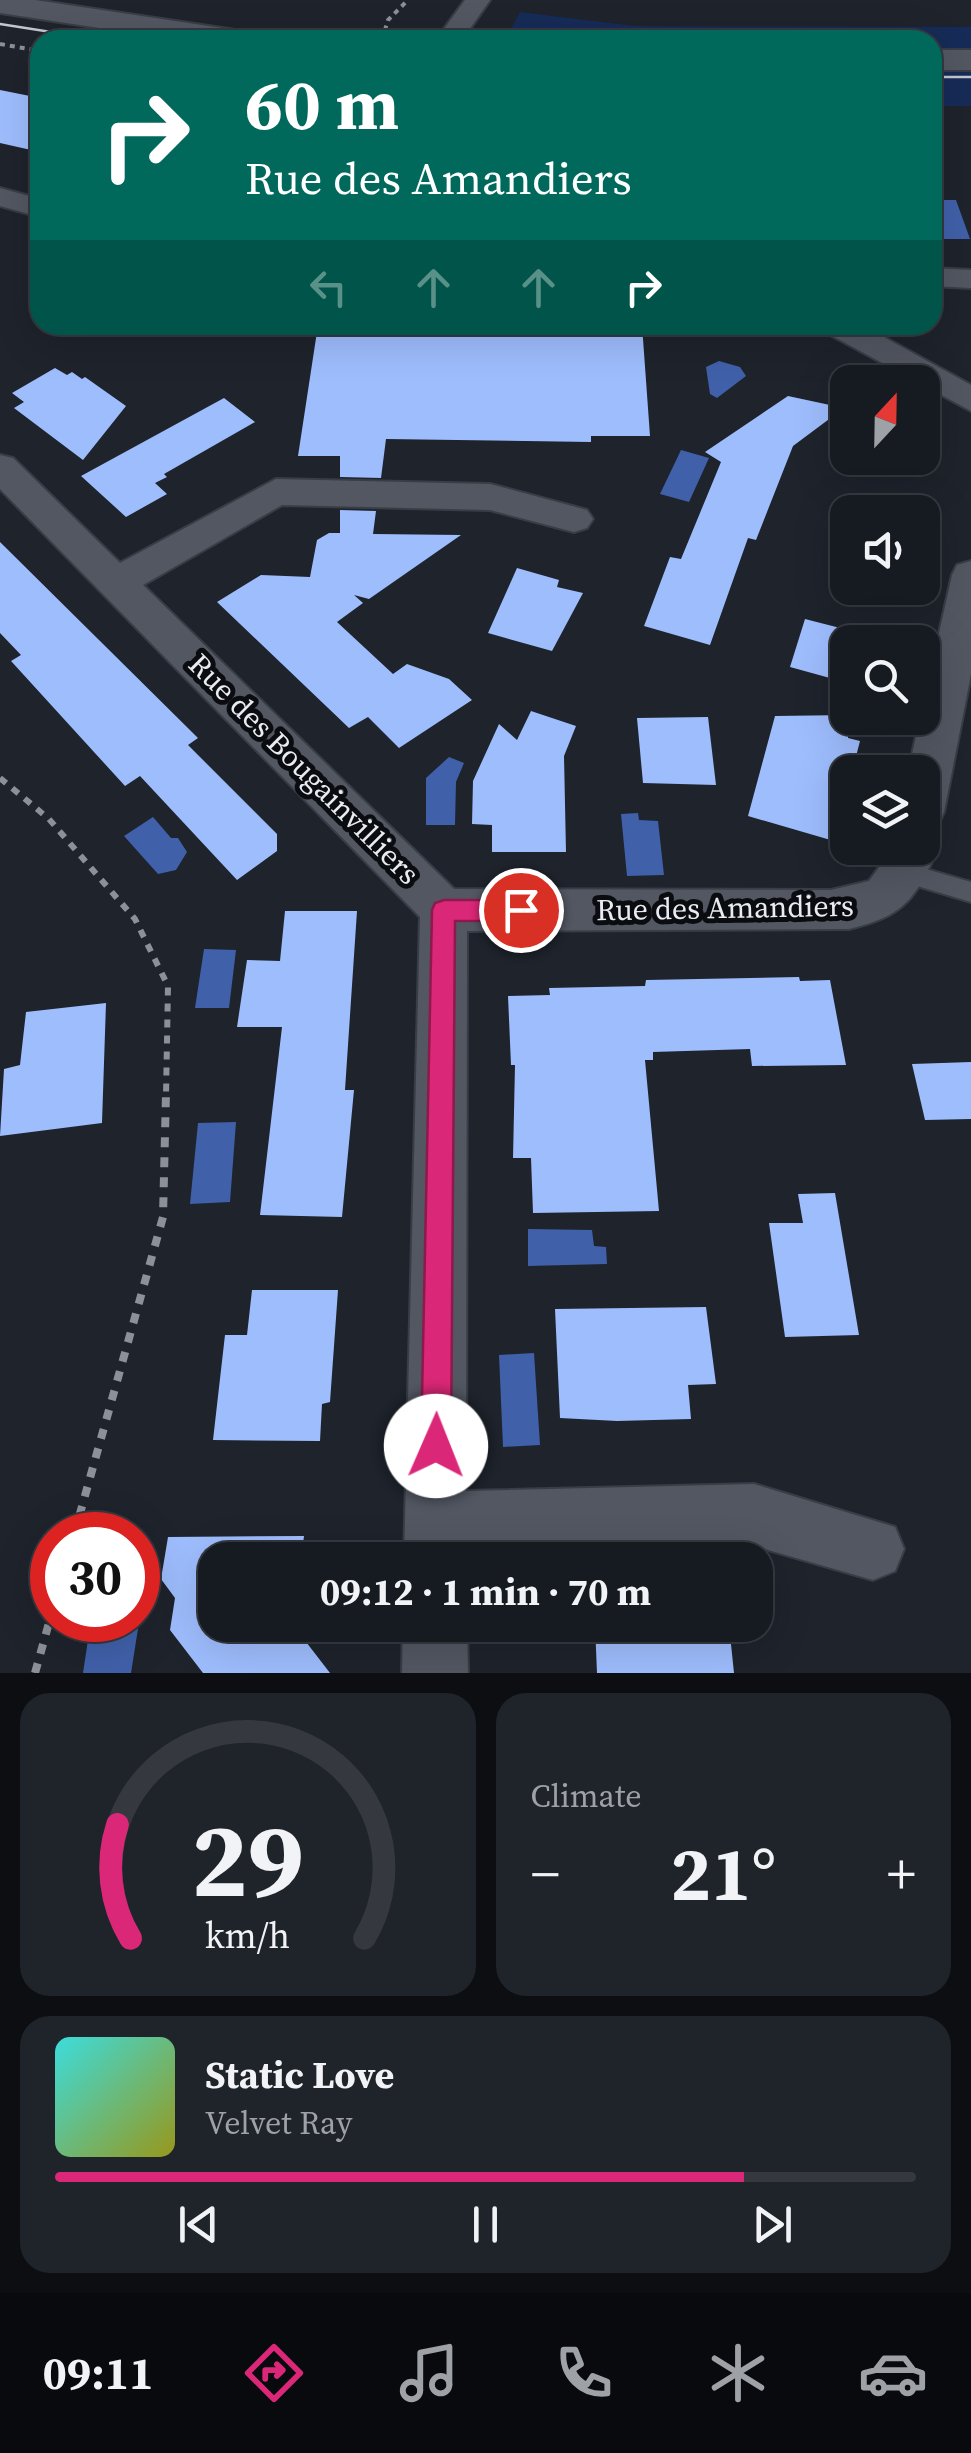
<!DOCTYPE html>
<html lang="en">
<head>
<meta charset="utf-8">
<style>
	body { margin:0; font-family:"Source Serif 4",serif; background:#1f232a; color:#f1f3f6; height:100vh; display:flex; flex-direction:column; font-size:38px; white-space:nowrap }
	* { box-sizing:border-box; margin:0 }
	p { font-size:32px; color:#9ea1a5 }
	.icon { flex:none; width:55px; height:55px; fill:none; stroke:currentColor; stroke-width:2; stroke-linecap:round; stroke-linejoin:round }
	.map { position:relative; height:1673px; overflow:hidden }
	.drawer { display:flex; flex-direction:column; gap:20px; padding:20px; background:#0c0e12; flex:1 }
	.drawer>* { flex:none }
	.top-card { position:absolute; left:30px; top:30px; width:912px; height:305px; border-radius:30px; box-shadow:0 10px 40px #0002,0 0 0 2px #35383f; background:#00695c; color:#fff; overflow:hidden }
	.needle { width:65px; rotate:22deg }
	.controls { position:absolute; left:830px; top:365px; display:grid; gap:20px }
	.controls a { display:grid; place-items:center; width:110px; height:110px; border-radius:20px; background:#161a21; box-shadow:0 10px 40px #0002,0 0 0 2px #35383f; font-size:50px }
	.speed { position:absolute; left:30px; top:1512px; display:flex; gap:20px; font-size:50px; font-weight:700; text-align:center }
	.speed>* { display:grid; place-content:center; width:130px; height:130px; border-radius:50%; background:#161a21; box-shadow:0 10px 40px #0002,0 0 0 2px #35383f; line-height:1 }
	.speed .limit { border:15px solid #d22; background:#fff; color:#111 }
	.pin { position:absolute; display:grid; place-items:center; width:85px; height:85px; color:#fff; margin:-42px; border:5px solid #fff; border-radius:50%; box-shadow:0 2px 10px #0007 }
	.me { position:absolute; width:110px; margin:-55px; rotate:1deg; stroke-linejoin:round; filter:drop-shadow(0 0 8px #0008) }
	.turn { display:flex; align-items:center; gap:35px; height:210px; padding:0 50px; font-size:45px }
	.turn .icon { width:130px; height:130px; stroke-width:2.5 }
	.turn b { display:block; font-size:70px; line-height:85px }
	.lanes { display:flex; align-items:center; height:95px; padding:0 50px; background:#0003; justify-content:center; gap:50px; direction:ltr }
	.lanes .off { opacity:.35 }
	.big { font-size:75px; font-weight:700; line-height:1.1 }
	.drawer .widget { flex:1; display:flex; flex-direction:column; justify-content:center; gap:15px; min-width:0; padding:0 35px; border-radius:30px; background:#1f232a }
	.drawer .dial { align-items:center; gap:0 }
	.dial svg { height:260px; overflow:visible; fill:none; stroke:#35383f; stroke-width:7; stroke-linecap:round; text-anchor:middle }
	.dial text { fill:#f1f3f6; stroke:none }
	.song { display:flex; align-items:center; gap:30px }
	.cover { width:120px; height:120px; border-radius:15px; background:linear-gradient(135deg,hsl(180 70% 55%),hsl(60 70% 35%)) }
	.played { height:10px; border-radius:5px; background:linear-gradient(90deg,#db2777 80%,#35383f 80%) }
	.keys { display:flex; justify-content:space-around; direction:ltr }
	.heat { display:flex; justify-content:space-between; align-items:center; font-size:55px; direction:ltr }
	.drawer .tiles { flex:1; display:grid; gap:20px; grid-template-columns:1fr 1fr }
	.widget:last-child { grid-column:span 2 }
	.trip { position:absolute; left:198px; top:1542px; width:575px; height:100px; border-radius:30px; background:#161a21; box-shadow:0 10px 40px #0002,0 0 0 2px #35383f; font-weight:700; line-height:100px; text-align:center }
	.tabs { display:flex; height:160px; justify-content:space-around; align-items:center; background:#090a0d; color:#9ea1a5 }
	.tabs .icon { width:70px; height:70px }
	.tabs .selected { color:#db2777 }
	.tabs b { font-size:45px; color:#f1f3f6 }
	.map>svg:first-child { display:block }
	.green { fill:#172b58 }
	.water { fill:#4060a9 }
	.building { fill:#9ebdfd }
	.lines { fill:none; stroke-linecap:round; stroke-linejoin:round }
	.service-casing { stroke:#393d45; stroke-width:4 }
	.minor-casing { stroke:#393d45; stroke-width:4 }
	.secondary-casing { stroke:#393d45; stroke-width:4 }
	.path-far2 { stroke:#8c9098; stroke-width:4; stroke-dasharray:5 5; stroke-linecap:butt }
	.path-far1 { stroke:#8c9098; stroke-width:6; stroke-dasharray:8 8; stroke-linecap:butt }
	.path { stroke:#8c9098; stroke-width:8; stroke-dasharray:10 10; stroke-linecap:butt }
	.service { fill:#525762; fill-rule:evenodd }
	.minor { fill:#525762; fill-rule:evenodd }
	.secondary { fill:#525762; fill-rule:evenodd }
	.tram { stroke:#c4c7cf; stroke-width:2.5 }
	.route { fill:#db2777; stroke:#8e194d; stroke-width:2.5 }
	.labels { text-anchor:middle; stroke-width:10; stroke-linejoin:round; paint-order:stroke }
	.street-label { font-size:30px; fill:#e8ebf2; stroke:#0a0c10 }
</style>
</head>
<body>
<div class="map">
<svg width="971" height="1673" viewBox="0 0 971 1673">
	<rect width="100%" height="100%" fill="#1e232c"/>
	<g class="green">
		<polygon points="520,12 634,26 971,27 971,53 933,53 932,40 505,40"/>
		<polygon points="932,69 971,70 971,106 933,106"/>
	</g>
	<g class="water">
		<polygon points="932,200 956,200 970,239 942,239"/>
		<polygon points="719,361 740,367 746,376 717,398 710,394 706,367"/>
		<polygon points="681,450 709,458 689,502 660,494"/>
		<polygon points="449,757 464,763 456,782 455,825 426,825 426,778"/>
		<polygon points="638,813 639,820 658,821 664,875 627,876 621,814"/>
		<polygon points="153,817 171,838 178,838 187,852 176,870 158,874 124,836"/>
		<polygon points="204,949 236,950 229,1008 195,1008"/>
		<polygon points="236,1122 230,1202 190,1204 198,1123"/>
		<polygon points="528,1229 592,1230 594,1246 606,1247 607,1264 528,1266"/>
		<polygon points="534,1353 540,1445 503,1447 499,1355"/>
		<polygon points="138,1597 143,1597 131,1673 83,1673 91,1620 138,1620"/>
	</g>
	<g class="building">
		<polygon points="0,90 40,98 40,152 0,143"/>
		<polygon points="318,325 642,325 650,436 591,436 591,442 386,439 381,478 340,477 340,456 298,456"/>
		<polygon points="55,368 67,375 72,372 82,379 85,377 126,406 83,460 14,408 24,402 12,393"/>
		<polygon points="788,396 844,408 793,446 756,540 748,538 710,645 644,626 670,557 681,559 721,462 705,452"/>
		<polygon points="224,398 255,422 164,474 167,477 155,483 167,494 126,517 81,476"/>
		<polygon points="340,510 376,511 373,534 461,535 369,599 354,595 363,603 337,622 393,674 407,664 449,679 472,700 399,748 368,717 349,728 217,602 261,575 310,577 317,540 329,533 340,533"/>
		<polygon points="0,542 198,738 188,745 277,834 277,851 237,880 140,776 125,786 11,661 21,655 0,633"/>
		<polygon points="517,568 559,580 557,587 583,593 552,651 488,633"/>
		<polygon points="805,619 848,630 848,683 790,667"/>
		<polygon points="531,711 576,726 564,756 566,852 492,852 492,825 472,824 473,781 499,724 517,740"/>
		<polygon points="848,715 848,738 860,741 852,772 848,772 848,790 834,841 748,816 775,716"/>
		<polygon points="708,717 716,785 643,783 637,718"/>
		<polygon points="285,911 357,911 345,1090 354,1090 342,1217 260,1215 282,1027 237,1027 247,960 280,961"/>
		<polygon points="799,977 800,981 830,980 846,1065 752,1066 750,1049 653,1052 653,1060 645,1060 659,1211 533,1213 531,1158 513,1158 515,1065 511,1065 508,996 550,995 549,988 645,986 646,980"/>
		<polygon points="106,1003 102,1123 0,1136 4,1069 20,1065 26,1012"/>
		<polygon points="971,1062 971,1119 925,1120 912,1064"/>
		<polygon points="835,1193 859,1335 785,1337 769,1223 803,1223 798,1194"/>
		<polygon points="252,1290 338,1290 330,1402 322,1404 320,1441 213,1440 225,1335 247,1335"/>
		<polygon points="706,1307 716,1384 688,1385 691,1419 617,1421 560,1418 555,1309"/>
		<polygon points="304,1536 301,1560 215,1560 215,1625 293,1625 330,1673 203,1673 170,1630 175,1598 161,1579 168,1537"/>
		<polygon points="595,1625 729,1625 734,1673 597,1673"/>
	</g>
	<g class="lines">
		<defs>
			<polygon id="service" points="905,863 971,882 971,902 897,880 894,873 897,866"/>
			<g id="minor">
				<polygon points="465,0 490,0 462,40 436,40"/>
				<polygon points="0,188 40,199 40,217 0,206"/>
				<polygon points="932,268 971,270 971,288 932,286"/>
				<polygon points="821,325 862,325 971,385 971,411 825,332"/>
				<path d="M0,455L13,458L120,563L276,479L490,484L587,510L593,519L587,528L574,532L490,510L282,505L143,585L454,889L831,890L869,881L893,848H922V831L931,834L938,848C916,899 904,916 849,929L467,931L466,1491L754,1484L895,1527L904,1549L895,1571L873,1580L754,1546L466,1552V1560H404L420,917L0,489Z"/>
				<polygon points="971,561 971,674 944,812 938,825 922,830 922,772 908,772 952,575 957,565"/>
				<polygon points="403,1625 467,1625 468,1673 402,1673"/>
			</g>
			<g id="secondary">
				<polygon points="0,0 35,0 242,31 253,33 258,40 179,40 0,13"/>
				<rect x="932" y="50" width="39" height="20"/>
			</g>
		</defs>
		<use href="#service" class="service-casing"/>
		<use href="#minor" class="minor-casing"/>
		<use href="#secondary" class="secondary-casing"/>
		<g class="path-far2">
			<polyline points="497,32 915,32"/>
			<polyline points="278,33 320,37 415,34"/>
			<polyline points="382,40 388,20 408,0"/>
			<polyline points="0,44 40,51"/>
		</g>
		<polyline class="path-far1" points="0,778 49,819 135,919 168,986 166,1096"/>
		<g class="path">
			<polyline points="74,1535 163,1217 166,1093"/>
			<polyline points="35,1673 52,1612"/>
		</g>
		<use href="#service" class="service"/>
		<use href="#minor" class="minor"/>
		<use href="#secondary" class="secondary"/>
		<g class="tram">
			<polyline points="0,24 102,40"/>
			<polyline points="932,77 971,77"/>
		</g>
	</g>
	<polygon class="route" points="444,900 521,900 530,903 533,910 530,918 521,921 455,921 451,1446 446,1456 436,1461 425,1456 421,1446 432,910 435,903"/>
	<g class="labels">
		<g class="street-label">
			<text transform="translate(304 769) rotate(45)" y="10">Rue des Bougainvilliers</text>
			<text transform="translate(725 908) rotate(-1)" y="10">Rue des Amandiers</text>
		</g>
	</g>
</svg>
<div class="controls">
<a><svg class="needle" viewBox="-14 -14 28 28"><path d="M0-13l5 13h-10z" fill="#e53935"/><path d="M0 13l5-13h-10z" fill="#9ea1a5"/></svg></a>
<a><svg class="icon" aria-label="sound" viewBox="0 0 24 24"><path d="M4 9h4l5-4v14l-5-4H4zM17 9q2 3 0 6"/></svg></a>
<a><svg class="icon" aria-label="search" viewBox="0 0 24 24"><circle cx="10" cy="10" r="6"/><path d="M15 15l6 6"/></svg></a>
<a><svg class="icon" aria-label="layers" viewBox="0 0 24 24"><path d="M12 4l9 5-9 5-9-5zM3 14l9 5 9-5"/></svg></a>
</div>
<div class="speed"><div class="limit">30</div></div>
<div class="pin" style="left:521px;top:910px;background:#d93025"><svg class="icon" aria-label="arrive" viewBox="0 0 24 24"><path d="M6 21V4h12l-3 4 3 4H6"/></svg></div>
<svg class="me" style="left:436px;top:1446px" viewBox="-20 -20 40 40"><circle r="19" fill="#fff"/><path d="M0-13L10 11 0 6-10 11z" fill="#db2777"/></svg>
<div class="trip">09:12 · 1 min · 70 m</div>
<div class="top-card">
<div class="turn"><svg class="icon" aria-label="right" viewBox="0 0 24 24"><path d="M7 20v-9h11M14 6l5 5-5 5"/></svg><div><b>60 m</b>Rue des Amandiers</div></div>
<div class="lanes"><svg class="icon off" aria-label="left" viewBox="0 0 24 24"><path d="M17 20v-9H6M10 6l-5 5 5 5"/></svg><svg class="icon off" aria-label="ahead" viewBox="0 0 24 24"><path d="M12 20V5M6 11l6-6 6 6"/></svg><svg class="icon off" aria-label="ahead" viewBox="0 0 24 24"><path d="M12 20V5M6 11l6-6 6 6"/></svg><svg class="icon" aria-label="right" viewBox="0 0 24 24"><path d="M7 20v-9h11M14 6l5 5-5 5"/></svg></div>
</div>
</div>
<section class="drawer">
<div class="tiles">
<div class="widget dial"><svg viewBox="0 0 100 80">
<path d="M14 69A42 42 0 1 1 86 69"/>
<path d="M14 69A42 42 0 0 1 10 34" stroke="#db2777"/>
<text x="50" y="56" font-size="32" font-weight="700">29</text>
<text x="50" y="72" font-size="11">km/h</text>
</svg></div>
<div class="widget"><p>Climate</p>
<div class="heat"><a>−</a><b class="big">21°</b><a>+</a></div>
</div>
<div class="widget">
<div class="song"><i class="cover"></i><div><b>Static Love</b><p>Velvet Ray</p></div></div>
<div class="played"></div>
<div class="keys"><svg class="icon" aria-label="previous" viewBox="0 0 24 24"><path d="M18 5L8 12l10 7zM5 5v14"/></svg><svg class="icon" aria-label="pause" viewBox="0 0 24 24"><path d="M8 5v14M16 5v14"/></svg><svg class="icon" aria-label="next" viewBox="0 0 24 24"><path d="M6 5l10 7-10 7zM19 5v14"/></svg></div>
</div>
</div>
</section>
<nav class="tabs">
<b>09:11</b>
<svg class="icon selected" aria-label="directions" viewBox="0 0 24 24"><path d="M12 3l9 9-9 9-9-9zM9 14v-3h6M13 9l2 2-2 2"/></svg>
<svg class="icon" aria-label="music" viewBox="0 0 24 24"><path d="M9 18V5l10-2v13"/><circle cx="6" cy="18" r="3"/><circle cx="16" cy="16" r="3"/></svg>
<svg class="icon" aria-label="phone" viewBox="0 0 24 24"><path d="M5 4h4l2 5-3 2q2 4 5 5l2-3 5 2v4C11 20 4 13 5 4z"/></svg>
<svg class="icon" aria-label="climate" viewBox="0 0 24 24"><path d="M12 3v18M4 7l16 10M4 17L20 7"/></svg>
<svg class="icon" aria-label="car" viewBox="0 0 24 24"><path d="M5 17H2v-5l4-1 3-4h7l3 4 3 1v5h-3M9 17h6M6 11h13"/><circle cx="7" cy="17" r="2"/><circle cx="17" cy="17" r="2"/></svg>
</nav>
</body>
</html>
